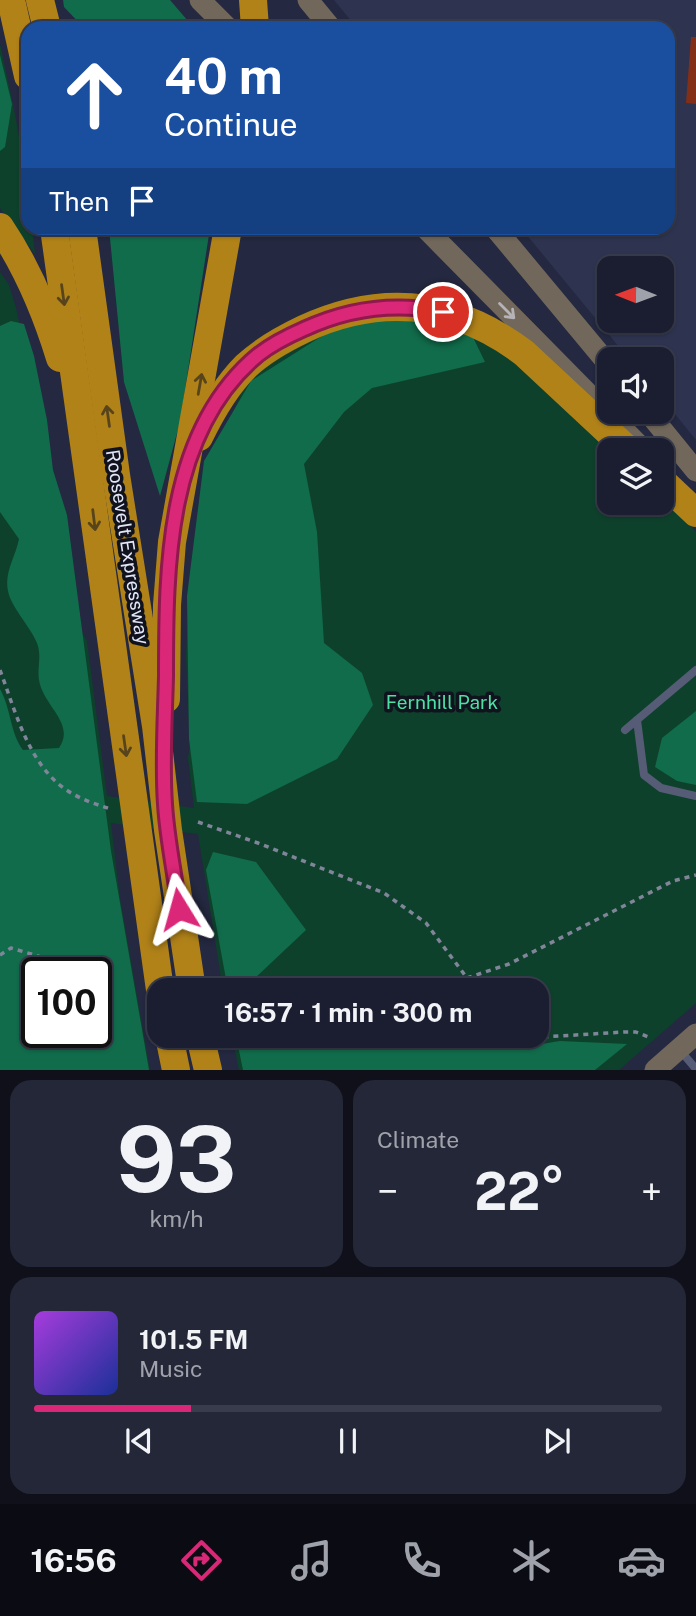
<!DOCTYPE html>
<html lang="en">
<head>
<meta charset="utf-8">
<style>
	body { margin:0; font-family:"Public Sans",sans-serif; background:#242738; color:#f1f3f6; height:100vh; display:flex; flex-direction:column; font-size:26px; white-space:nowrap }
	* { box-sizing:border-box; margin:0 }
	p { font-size:23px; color:#a0a2ab }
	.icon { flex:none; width:38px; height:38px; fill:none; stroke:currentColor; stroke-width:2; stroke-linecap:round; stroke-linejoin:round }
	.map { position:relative; height:1070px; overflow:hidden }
	.side { display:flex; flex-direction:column; gap:10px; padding:10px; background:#0f101a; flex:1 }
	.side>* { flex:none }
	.banner { position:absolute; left:21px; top:21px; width:654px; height:214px; border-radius:21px; box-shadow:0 2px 5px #0004,0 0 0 2px #393c4c; background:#1a4fa0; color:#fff; overflow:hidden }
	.needle { width:46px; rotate:271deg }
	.fabs { position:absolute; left:597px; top:256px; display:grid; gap:14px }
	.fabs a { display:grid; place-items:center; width:77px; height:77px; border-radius:14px; background:#1b1e30; box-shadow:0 2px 5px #0004,0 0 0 2px #393c4c; font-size:35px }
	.speed { position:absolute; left:21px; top:957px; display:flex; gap:14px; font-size:35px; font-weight:700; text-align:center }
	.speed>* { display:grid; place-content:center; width:91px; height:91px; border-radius:50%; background:#1b1e30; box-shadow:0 2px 5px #0004,0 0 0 2px #393c4c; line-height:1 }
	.speed .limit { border:4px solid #111; border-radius:10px; background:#fff; color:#111 }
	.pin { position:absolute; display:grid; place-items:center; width:60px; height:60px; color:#fff; margin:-30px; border:4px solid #fff; border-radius:50%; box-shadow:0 2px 7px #0007 }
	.me { position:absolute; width:77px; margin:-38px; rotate:352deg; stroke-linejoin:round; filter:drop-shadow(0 0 5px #0008) }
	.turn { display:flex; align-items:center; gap:24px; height:147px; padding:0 28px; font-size:32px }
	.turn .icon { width:91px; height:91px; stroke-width:2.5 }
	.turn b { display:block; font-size:49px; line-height:60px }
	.then { display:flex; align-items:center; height:66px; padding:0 28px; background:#0003; gap:14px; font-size:26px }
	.big { font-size:52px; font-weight:700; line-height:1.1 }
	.side .widget { flex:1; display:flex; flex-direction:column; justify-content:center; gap:10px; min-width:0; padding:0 24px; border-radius:21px; background:#242738 }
	.side .dial { align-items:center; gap:0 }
	.dial b { font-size:91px; line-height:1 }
	.song { display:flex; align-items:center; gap:21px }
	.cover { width:84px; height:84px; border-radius:10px; background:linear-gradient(135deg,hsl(280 70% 55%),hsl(230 70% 35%)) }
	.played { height:7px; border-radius:4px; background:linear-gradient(90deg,#db2777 25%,#393c4c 25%) }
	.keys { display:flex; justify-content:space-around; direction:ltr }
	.heat { display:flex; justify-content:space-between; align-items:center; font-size:38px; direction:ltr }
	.side .tiles { flex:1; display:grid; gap:10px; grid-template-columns:1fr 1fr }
	.widget:last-child { grid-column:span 2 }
	.trip { position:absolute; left:147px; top:978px; width:402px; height:70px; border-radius:21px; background:#1b1e30; box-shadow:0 2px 5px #0004,0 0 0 2px #393c4c; font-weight:700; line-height:70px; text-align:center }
	.menu { display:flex; height:112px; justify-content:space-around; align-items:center; background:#0b0c13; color:#a0a2ab }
	.menu .icon { width:49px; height:49px }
	.menu .active { color:#db2777 }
	.menu b { font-size:32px; color:#f1f3f6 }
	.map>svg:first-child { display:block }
	.built { fill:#2e3450; fill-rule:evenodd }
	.green { fill:#0e412c; fill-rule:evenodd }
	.forest { fill:#116c4b; fill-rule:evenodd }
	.building { fill:#832e17 }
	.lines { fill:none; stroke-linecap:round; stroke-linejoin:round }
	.path { stroke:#818599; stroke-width:3.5; stroke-dasharray:5 5; stroke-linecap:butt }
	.lane { stroke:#565c76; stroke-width:8 }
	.secondary { stroke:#71675a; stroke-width:21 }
	.highway { stroke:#b18218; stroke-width:28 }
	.oneway { stroke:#58441b }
	.oneway2 { stroke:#b5b3b8 }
	.route-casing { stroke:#8e194d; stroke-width:18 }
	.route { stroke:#db2777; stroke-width:12 }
	.labels { text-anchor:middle; stroke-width:7; stroke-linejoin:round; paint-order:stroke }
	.street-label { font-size:19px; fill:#e2e6f6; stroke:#10121d }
	.park-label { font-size:19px; fill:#4de0a4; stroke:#10121d }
</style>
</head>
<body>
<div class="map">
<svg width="696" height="1070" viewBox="0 0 696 1070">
	<rect width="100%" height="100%" fill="#242840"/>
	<path class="built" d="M334,0H696V440L662,398V359H629L521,228H668V28H357ZM609,268H662V320H609Z"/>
	<g class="green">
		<path d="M0,44C13,105 28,165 28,228H32L35,254L0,208Z"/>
		<path d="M0,272L9,285L16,308L52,473L80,629L87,641L107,796L194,808L188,758L190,743L186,657L189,595L226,430L243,388L282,348L396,313L505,349L609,450V502H662V496L696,532V1003L619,1070H239L232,1036H537V990H223L198,834L111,823L120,898L150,1070H0ZM37,973H96V1032H37Z"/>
	</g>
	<g class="forest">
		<polygon points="63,0 170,0 194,28 84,28 64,7"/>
		<polygon points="0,55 12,104 5,147 0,151"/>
		<polygon points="109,228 210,228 180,422 160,496 124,382"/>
		<polygon points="405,316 470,331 485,362 372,388 344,412 304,464 317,532 324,643 362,673 373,705 337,759 247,804 197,802 189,739 187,596 204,461 251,381 338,326"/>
		<path d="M11,321L24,324L34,356L47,420L53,470L67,515L111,851L149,1070H0V689C11,708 10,733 23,750L59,748C76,723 43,706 39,680C37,667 42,656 37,643C30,626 11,607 8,591C4,573 15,558 19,539L0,512V326ZM96,973V1032H37V973Z"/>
		<polygon points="696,711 696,785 677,781 655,767 662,738"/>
		<polygon points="213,852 256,862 306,930 253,980 257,990 228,990 206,870"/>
		<polygon points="236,1036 295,1036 299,1040 318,1036 500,1036 517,1048 560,1041 627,1044 595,1070 243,1070"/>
	</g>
	<polygon class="building" points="691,37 696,37 696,104 686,103"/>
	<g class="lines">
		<g class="path">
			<path d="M0,670C15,710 28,763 65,789C79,799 95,804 111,809"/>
			<polyline points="198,822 258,843 384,893 426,923 467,978 474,990"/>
			<polyline points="0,955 11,948 55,961"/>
			<polyline points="467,978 509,964 673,881 696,875"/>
			<polyline points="524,1036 527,1038 624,1032 636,1032 651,1038"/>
		</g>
		<g class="lane">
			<polyline points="637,720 644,775 661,788 696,796"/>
			<polyline points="625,730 696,670"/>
			<polyline points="679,1049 696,1069"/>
		</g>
		<g class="secondary">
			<polyline points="200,0 228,28"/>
			<polyline points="308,0 331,28"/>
			<polyline points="425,228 644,450"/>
			<polyline points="495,228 609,365"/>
			<polyline points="647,411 696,471"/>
			<polyline points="655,1070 696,1034"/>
		</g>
		<g class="highway">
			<polyline points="11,0 28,76"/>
			<polyline points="40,0 47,28"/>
			<polyline points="253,0 255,28"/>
			<path d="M0,227C27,267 46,312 60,358"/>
			<polyline points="54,228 160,990"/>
			<polyline points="82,228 116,475 156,726 168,830 192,990"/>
			<path d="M199,437C211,412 226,386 246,366C263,350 283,339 304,329C382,293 455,301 524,353L628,450"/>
			<polyline points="662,481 696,513"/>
			<polyline points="166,699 167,605 172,542 228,228"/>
			<polyline points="169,1036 176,1070"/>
			<polyline points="200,1036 208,1070"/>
		</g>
	</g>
	<defs><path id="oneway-shaft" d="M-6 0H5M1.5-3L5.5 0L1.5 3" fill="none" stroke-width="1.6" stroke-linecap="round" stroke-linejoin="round" transform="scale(1.75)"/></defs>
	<g class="oneway">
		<use href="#oneway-shaft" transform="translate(63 295) rotate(82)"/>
		<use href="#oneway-shaft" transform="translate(200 384) rotate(-80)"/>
		<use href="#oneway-shaft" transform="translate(108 416) rotate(-98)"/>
		<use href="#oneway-shaft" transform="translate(94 520) rotate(83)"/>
		<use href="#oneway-shaft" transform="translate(125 746) rotate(82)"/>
	</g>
	<use class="oneway2" href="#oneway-shaft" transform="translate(507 311) rotate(45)"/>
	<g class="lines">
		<defs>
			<path id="route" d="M179,909C175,874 167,839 165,804C162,762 165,718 166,676C166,568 166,431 258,355C272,344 288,336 304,329C349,308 394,302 443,312"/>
		</defs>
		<use href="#route" class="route-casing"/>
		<use href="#route" class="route"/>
	</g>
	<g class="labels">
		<g class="street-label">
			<text transform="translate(128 547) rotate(81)" y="7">Roosevelt Expressway</text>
		</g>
		<g class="park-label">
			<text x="442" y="709">Fernhill Park</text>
		</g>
	</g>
</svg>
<div class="fabs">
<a><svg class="needle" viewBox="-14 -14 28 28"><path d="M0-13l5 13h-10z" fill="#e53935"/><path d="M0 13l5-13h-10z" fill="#a0a2ab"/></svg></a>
<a><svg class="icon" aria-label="sound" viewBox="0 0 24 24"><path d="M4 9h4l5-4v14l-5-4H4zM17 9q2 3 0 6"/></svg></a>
<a><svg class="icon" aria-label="layers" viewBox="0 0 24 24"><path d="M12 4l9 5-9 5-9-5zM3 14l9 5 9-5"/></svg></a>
</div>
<div class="speed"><div class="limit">100</div></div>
<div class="pin" style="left:443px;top:312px;background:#d93025"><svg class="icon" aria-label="arrive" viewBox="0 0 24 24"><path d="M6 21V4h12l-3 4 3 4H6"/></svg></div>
<svg class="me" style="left:179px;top:909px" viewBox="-20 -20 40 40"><path d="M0-17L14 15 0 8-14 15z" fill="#db2777" stroke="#fff" stroke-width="4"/></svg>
<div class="trip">16:57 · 1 min · 300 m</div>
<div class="banner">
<div class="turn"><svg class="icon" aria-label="ahead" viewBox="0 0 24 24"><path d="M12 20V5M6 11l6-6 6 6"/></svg><div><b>40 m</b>Continue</div></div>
<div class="then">Then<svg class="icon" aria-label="arrive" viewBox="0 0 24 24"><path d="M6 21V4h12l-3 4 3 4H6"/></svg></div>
</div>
</div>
<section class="side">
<div class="tiles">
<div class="widget dial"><b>93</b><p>km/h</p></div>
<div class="widget"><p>Climate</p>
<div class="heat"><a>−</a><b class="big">22°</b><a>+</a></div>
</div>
<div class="widget">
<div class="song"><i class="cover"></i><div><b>101.5 FM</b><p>Music</p></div></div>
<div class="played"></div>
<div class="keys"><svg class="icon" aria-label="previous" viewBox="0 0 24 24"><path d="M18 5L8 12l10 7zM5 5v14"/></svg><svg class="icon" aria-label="pause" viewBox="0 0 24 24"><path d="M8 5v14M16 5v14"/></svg><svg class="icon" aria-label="next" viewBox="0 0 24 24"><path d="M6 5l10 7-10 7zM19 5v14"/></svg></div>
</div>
</div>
</section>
<nav class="menu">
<b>16:56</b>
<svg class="icon active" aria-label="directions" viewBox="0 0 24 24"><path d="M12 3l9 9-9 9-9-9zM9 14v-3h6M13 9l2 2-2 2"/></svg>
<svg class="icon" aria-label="music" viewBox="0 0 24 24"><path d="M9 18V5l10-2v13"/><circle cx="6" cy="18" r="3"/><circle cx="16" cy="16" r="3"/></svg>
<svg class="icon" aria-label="phone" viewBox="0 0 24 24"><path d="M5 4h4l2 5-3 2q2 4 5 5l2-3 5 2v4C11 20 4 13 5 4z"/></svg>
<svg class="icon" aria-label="climate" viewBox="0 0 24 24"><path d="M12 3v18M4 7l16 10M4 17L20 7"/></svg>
<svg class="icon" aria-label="car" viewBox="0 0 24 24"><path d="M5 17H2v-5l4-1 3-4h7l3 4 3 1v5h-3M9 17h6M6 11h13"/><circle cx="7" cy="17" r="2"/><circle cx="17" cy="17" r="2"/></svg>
</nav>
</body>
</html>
